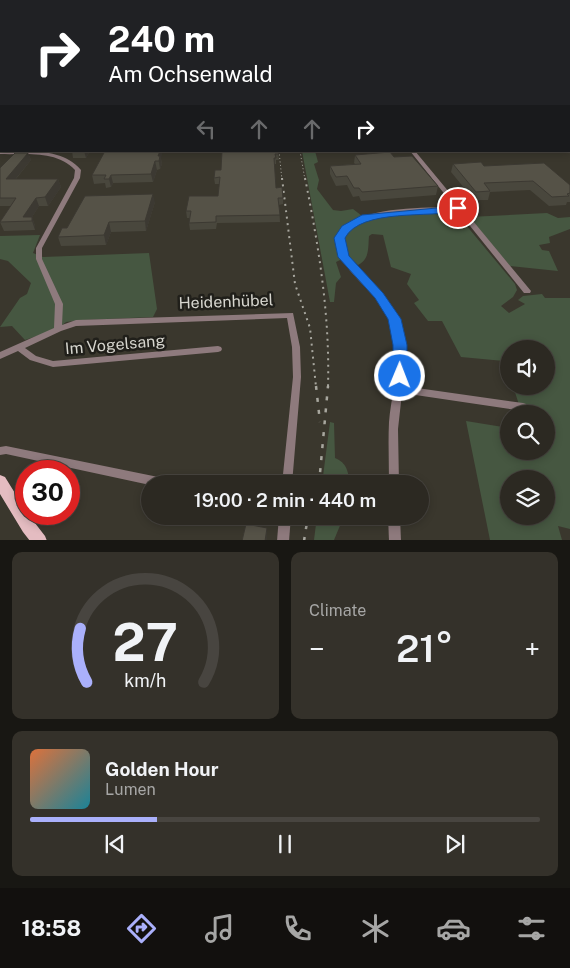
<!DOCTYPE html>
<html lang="en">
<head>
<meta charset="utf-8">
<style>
	body { margin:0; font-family:"Public Sans",sans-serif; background:#34312a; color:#f1f3f6; height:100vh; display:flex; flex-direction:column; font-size:19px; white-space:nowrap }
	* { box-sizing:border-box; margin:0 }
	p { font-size:16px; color:#a6a6a5 }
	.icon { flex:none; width:28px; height:28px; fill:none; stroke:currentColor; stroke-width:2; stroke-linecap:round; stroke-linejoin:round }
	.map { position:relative; height:540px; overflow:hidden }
	.sheet { display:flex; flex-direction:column; gap:12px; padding:12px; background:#181713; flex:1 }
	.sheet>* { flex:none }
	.top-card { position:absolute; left:0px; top:0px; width:570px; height:152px; box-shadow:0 2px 8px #0003,0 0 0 1px #484540; background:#202124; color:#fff; overflow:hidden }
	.fabs { position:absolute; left:500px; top:340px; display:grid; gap:10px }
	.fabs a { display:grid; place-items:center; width:55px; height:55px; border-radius:50%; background:#2c2922; box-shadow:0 2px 8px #0003,0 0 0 1px #484540; font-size:25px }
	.speed { position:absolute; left:15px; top:460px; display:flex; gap:10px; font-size:25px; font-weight:700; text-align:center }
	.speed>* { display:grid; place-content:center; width:65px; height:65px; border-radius:50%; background:#2c2922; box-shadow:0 2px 8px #0003,0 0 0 1px #484540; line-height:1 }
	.speed .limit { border:8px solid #d22; background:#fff; color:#111 }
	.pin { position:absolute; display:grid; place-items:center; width:42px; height:42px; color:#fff; margin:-21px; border:2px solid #fff; border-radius:50%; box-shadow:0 1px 5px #0007 }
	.me { position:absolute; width:55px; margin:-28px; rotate:1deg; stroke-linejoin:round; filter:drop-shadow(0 0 4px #0008) }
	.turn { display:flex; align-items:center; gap:18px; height:105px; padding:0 25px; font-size:22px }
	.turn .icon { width:65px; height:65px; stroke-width:2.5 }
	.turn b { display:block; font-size:35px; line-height:42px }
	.lanes { display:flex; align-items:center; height:48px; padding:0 25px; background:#0003; justify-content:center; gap:25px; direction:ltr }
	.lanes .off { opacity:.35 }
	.big { font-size:38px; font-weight:600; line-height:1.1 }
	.sheet .widget { flex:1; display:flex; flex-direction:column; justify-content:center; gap:8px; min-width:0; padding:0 18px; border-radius:10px; background:#34312a }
	.sheet .dial { align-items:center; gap:0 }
	.dial svg { height:130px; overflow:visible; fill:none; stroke:#484540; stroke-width:7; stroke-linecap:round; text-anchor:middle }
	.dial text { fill:#f1f3f6; stroke:none }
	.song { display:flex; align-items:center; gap:15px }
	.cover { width:60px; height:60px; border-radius:8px; background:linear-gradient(135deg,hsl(20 70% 55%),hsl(190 70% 35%)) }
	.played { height:5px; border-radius:2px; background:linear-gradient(90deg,#aab0fb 25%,#484540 25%) }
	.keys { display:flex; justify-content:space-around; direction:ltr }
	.heat { display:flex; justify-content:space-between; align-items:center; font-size:28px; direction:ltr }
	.sheet .tiles { flex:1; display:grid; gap:12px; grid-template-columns:1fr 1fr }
	.widget:last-child { grid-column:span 2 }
	.trip { position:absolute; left:141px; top:475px; width:288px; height:50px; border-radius:25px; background:#2c2922; box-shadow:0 2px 8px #0003,0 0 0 1px #484540; font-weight:600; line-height:50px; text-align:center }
	.tabs { display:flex; height:80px; justify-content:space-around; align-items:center; background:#12100e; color:#a6a6a5 }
	.tabs .icon { width:35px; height:35px }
	.tabs .on { color:#aab0fb }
	.tabs b { font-size:22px; color:#f1f3f6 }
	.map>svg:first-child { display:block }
	.green { fill:#465741; fill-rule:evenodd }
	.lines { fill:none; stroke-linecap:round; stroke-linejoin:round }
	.river { fill:#072222; fill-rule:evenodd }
	.minor { fill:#8e7a7d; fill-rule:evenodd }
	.major { fill:#e4bcc1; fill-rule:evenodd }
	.rail-far2 { stroke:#a8a79f; stroke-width:1; stroke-dasharray:1 2.5; stroke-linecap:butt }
	.rail-far1 { stroke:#a8a79f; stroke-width:2; stroke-dasharray:2 4.5; stroke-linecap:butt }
	.rail { stroke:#a8a79f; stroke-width:2.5; stroke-dasharray:4 8; stroke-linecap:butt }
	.wall { fill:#49473d }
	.shaded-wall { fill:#3c3932 }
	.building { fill:#555247; stroke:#3c3932 }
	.route { fill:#1a73e8; stroke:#114b97 }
	.labels { text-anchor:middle; stroke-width:5; stroke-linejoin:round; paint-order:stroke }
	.near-street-label { font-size:16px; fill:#d6d5ce; stroke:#201f1a }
</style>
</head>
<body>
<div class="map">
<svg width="570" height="541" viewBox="0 0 570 541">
	<rect width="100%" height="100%" fill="#3a372d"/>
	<g class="green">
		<path d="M302,151H315L318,162L314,164L319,180L317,189L333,210L341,211L353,209L366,219L391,215L449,211L456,213L515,284L517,290L513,297L501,306L509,313L525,304L518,300L523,296L542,294L545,298H570V529L558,526L562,540H490L466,421L509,428V451H546V414H522L513,386H546V349H509V375L504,361L461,357L442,321H428L414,303L419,300L407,284L411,274L391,267L383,235L372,234L369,236C368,247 370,259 358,265L348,256L336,262L341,277L336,283L334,302H330ZM509,479H546V516H509Z"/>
		<polygon points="547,213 558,218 570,217 570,229 549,237 550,243 539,245 542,250 549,251 558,271 510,266 469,217"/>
		<polygon points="40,235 33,253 43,257 149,253 157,309 153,317 83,320 66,322 58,329 25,340 12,326 0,327 20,298 27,294 31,283 8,261 0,259 0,236"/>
		<path d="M330,422L334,423L335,458C347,463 348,471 350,484H322Z"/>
		<polygon points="317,516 344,516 334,540 314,540"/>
	</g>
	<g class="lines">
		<rect class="river" x="569" y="130" width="1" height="5"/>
		<g class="minor">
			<rect x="0" y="72" width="1" height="2"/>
			<rect x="569" y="86" width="1" height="3"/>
			<rect x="0" y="88" width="1" height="3"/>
			<rect x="0" y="125" width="1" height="2"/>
			<path d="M410,151H415L531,291L530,293H524L458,211C428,211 373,209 349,229C347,231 344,235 342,238C343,242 343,246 344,250C350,265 365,277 376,289C404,319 408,346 403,386L523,403L526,404L528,407L526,410L523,411L402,393L398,429L399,484H389C389,463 388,443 389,422C392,388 405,350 389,316C377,292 346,276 338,249C337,246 336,242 336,238C339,234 342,229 346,226C370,206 425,208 455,207Z"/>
			<path d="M0,152C28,152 61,147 81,170L80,178L42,248V259L63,304L62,325L76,320L293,313L300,347L301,377L292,484H282L293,377L292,347L287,318L76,326L61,331L25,348L36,356L53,361L218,346L221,347L222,349L221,351L218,352L53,367L30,360L18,351L0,359V352L54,328L55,304L36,259V248L74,178L75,170C56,150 26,155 0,154Z"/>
			<polygon points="6,446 168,479 172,480 173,484 150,484 150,485 6,454 0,455 0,447"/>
			<polygon points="279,516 291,516 289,541 277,541"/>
			<polygon points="388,516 400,516 401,541 389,541"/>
		</g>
		<polygon class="major" points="0,475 5,477 26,511 26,514 28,514 45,536 47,541 30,541 23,532 0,494"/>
		<g class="rail-far2">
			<polyline points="279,151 282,180"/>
			<polyline points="300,151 305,180"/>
		</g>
		<g class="rail-far1">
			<polyline points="282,178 295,284 310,328 316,387"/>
			<path d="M305,178C319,248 330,316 328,387"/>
		</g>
		<g class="rail">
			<polyline points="316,386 320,422"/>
			<polyline points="319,484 328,386"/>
			<polyline points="304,541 308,516"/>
		</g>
	</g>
	<g class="wall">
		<polygon points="72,151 90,151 86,158 73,158"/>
		<polygon points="278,151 279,160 276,160 276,164 274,164 276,188 283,198 283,204 279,205 280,222 217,223 216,229 190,230 189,223 190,218 187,218 186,211 218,196 220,184 215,184 214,178 221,170"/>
		<polygon points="28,153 31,160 16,179 58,179 61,187 48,206 39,206 32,217 35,226 35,230 4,231 0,222 11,206 0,206 0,168"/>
		<polygon points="355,155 394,157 438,186 436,195 361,201 359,196 353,197 347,185 336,186 330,174 330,166 355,164 354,163"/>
		<polygon points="161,159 162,164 160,169 157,170 153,182 113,183 111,187 106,188 105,183 94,184 92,175"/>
		<polygon points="453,164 484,166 570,185 570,202 567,202 566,205 549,206 530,190 490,192 488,200 474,200 451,172"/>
		<polygon points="155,202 146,231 111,232 106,245 61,246 58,237"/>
	</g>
	<g class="shaded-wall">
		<polygon points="84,151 90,151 86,158"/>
		<polygon points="160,151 163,151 161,159 162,164 160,169 158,156"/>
		<polygon points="28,153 31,160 9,187 6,179"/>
		<polygon points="155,161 157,170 153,182 151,174"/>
		<polygon points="111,175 113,183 111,187 109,179"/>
		<polygon points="58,179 61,187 48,206 45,197"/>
		<polygon points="153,194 155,202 146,231 145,221"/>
		<polygon points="36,198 39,206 32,217 35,226 35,230 32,221 23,217"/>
		<polygon points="109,222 111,232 106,245 104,235"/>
		<polygon points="267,528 267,541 265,541"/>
	</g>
	<g class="building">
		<polygon points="105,151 160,151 158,156 160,156 159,161 155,161 151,174 111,175 109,179 104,179 106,175 92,175"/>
		<polygon points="222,151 278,151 279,154 275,154 276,158 274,158 276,188 282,187 283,198 278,198 280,215 216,216 216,222 189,223 191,211 186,211 189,196 218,196 220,177 214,178 215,170 221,170"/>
		<polygon points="390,152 394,157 412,156 438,186 362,192 359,188 354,188 347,176 336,177 330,166 361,164 355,155"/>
		<polygon points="15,153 28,153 6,179 58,179 45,197 36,198 23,217 32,217 32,221 0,222 16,198 0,198 0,168"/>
		<polygon points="481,162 484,166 544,163 570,185 570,193 567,194 569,196 552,197 533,181 484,183 490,191 476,192 453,164"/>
		<polygon points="153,194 145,221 109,222 104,235 58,237 62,228 67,228 85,196"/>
		<polygon points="246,524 267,528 265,541 242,541"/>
	</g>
	<linearGradient id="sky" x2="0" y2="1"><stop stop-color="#201e19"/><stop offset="0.43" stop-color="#4f5357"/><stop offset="1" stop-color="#4f5357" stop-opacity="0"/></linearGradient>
	<rect width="570" height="134" fill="url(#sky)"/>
	<path class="route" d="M458,206L462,208L461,211C430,218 361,208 345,238L349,256L383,293L401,319L407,345V376L405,380L400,381L395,380L393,376V345L388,319L375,298L338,257L334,238L342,226L362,215Z"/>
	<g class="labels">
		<g class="near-street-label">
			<text transform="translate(226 301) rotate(-2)" y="6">Heidenhübel</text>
			<text transform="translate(115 344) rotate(-5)" y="6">Im Vogelsang</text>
		</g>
	</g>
</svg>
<div class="fabs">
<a><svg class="icon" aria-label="sound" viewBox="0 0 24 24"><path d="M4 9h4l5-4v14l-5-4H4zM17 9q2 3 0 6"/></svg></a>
<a><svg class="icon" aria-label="search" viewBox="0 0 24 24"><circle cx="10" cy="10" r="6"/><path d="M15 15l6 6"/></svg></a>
<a><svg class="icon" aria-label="layers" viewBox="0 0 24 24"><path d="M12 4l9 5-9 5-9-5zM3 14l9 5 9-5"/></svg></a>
</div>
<div class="speed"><div class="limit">30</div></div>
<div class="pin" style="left:458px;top:208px;background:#d93025"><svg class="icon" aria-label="arrive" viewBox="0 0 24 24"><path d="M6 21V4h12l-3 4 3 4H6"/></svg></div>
<svg class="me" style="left:400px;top:376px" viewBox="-20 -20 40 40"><circle r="17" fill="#1a73e8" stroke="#fff" stroke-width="3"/><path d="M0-11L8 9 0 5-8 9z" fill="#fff"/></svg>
<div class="trip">19:00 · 2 min · 440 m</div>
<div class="top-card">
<div class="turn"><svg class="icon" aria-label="right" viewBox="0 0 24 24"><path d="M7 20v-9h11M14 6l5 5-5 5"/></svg><div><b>240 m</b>Am Ochsenwald</div></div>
<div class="lanes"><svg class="icon off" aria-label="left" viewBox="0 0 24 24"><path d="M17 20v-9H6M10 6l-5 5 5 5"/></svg><svg class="icon off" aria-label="ahead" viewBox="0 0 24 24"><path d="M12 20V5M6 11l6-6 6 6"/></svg><svg class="icon off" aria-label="ahead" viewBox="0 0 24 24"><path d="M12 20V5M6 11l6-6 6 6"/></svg><svg class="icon" aria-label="right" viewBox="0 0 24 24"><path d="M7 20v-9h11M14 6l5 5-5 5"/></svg></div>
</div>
</div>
<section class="sheet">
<div class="tiles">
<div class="widget dial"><svg viewBox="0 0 100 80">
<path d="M14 69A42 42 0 1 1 86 69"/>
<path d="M14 69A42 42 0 0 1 10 36" stroke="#aab0fb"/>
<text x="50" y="56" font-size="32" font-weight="700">27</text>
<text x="50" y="72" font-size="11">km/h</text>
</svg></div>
<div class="widget"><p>Climate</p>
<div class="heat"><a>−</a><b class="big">21°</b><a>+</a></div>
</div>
<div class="widget">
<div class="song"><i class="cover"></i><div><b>Golden Hour</b><p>Lumen</p></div></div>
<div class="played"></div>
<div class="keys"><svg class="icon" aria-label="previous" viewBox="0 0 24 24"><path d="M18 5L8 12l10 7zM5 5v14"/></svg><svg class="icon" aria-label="pause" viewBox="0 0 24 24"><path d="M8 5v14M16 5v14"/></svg><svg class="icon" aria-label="next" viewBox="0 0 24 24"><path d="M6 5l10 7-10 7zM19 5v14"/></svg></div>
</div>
</div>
</section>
<nav class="tabs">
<b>18:58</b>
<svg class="icon on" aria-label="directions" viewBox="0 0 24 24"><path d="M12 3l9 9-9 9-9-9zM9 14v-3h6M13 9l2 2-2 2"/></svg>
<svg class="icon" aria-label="music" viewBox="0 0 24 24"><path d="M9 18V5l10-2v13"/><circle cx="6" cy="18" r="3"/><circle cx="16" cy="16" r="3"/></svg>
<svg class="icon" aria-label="phone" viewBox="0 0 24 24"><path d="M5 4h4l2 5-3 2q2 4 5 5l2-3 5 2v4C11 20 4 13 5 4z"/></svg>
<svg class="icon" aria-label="climate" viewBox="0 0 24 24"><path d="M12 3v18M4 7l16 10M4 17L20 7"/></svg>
<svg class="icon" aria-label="car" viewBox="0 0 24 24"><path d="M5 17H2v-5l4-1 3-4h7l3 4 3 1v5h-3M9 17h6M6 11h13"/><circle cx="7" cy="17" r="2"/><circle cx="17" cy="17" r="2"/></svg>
<svg class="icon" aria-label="filters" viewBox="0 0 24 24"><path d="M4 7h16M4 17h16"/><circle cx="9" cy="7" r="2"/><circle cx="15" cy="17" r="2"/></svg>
</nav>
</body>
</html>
